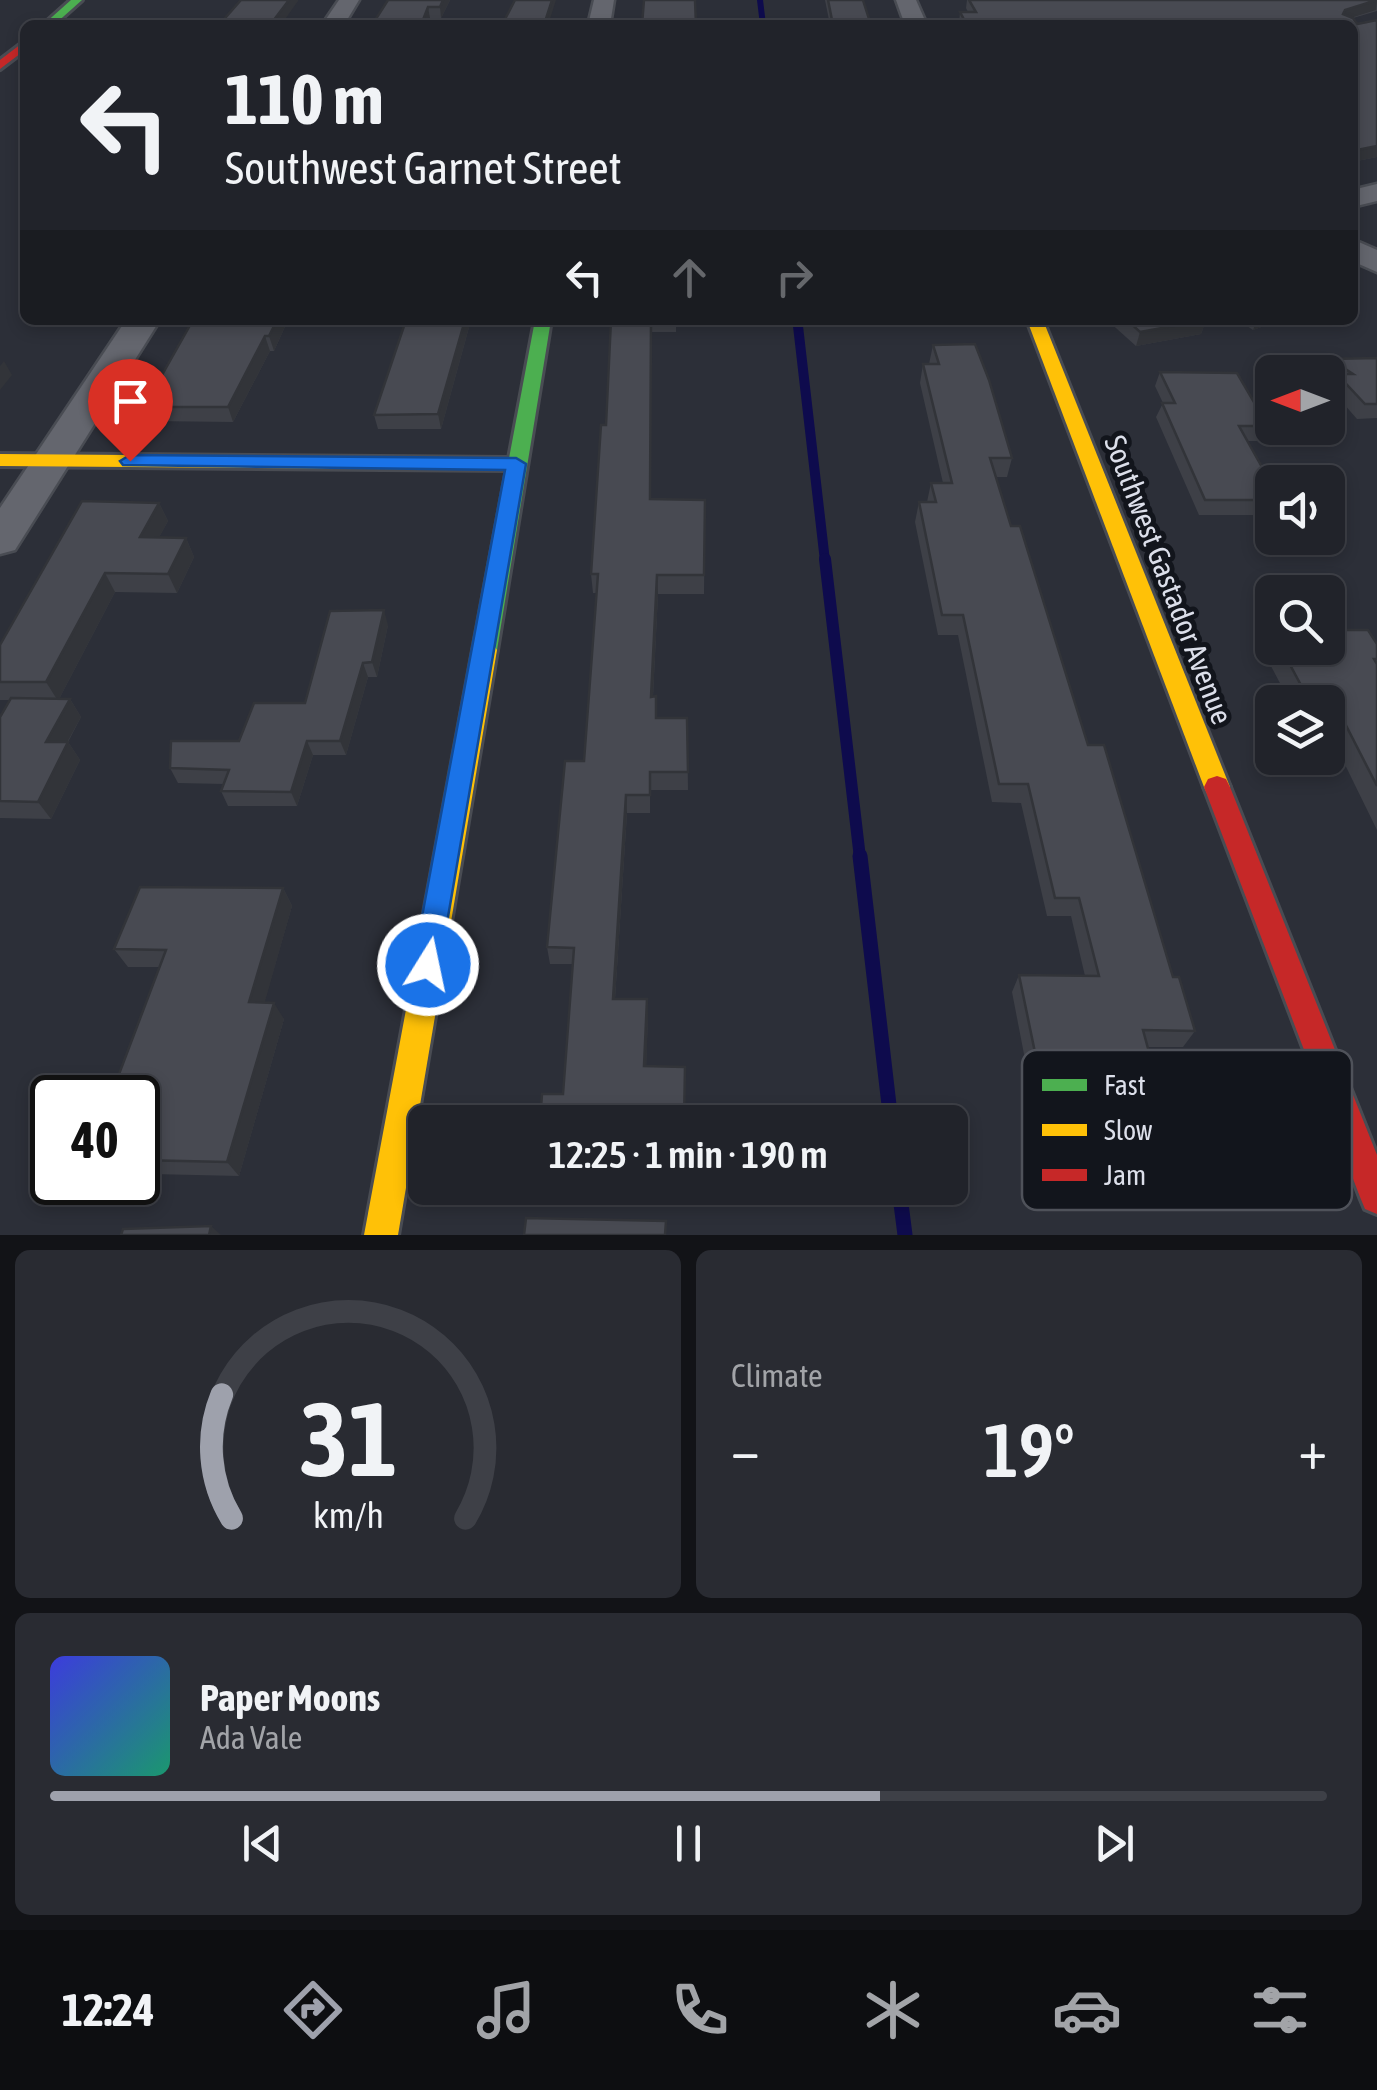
<!DOCTYPE html>
<html lang="en">
<head>
<meta charset="utf-8">
<style>
	body { margin:0; font-family:"Asap Condensed",sans-serif; background:#292b32; color:#f1f3f6; height:100vh; display:flex; flex-direction:column; font-size:38px; white-space:nowrap }
	* { box-sizing:border-box; margin:0 }
	p { font-size:32px; color:#a2a4a8 }
	.icon { flex:none; width:55px; height:55px; fill:none; stroke:currentColor; stroke-width:2; stroke-linecap:round; stroke-linejoin:round }
	.map { position:relative; height:1235px; overflow:hidden }
	.panel { display:flex; flex-direction:column; gap:15px; padding:15px; background:#121317; flex:1 }
	.panel>* { flex:none }
	.guide { position:absolute; left:20px; top:20px; width:1338px; height:305px; border-radius:15px; box-shadow:0 5px 15px #0003,0 0 0 2px #3e4047; background:#21232a; color:#f1f3f6; overflow:hidden }
	.needle { width:65px; rotate:270deg }
	.controls { position:absolute; left:1255px; top:355px; display:grid; gap:20px }
	.controls a { display:grid; place-items:center; width:90px; height:90px; border-radius:15px; background:#21232a; box-shadow:0 5px 15px #0003,0 0 0 2px #3e4047; font-size:50px }
	.speed { position:absolute; left:30px; top:1075px; display:flex; gap:20px; font-size:50px; font-weight:700; text-align:center }
	.speed>* { display:grid; place-content:center; width:130px; height:130px; border-radius:50%; background:#21232a; box-shadow:0 5px 15px #0003,0 0 0 2px #3e4047; line-height:1 }
	.speed .limit { border:5px solid #111; border-radius:15px; background:#fff; color:#111 }
	.pin { position:absolute; display:grid; place-items:center; width:85px; height:85px; color:#fff; margin:-102px -42px; border-radius:50% 50% 50% 0; rotate:-45deg; box-shadow:0 0 10px #0007 }
	.pin .icon { rotate:45deg }
	.me { position:absolute; width:110px; margin:-55px; rotate:10deg; stroke-linejoin:round; filter:drop-shadow(0 0 8px #0008) }
	.turn { display:flex; align-items:center; gap:35px; height:210px; padding:0 40px; font-size:45px }
	.turn .icon { width:130px; height:130px; stroke-width:2.5 }
	.turn b { display:block; font-size:70px; line-height:85px }
	.lanes { display:flex; align-items:center; height:95px; padding:0 40px; background:#0003; justify-content:center; gap:50px; direction:ltr }
	.lanes .off { opacity:.35 }
	.big { font-size:75px; font-weight:600; line-height:1.1 }
	.panel .widget { flex:1; display:flex; flex-direction:column; justify-content:center; gap:15px; min-width:0; padding:0 35px; border-radius:15px; background:#292b32 }
	.panel .dial { align-items:center; gap:0 }
	.dial svg { height:260px; overflow:visible; fill:none; stroke:#3e4047; stroke-width:7; stroke-linecap:round; text-anchor:middle }
	.dial text { fill:#f1f3f6; stroke:none }
	.song { display:flex; align-items:center; gap:30px }
	.cover { width:120px; height:120px; border-radius:15px; background:linear-gradient(135deg,hsl(240 70% 55%),hsl(160 70% 35%)) }
	.played { height:10px; border-radius:5px; background:linear-gradient(90deg,#9ea1ac 65%,#3e4047 65%) }
	.keys { display:flex; justify-content:space-around; direction:ltr }
	.heat { display:flex; justify-content:space-between; align-items:center; font-size:55px; direction:ltr }
	.panel .tiles { flex:1; display:grid; gap:15px; grid-template-columns:1fr 1fr }
	.widget:last-child { grid-column:span 2 }
	.trip { position:absolute; left:408px; top:1105px; width:560px; height:100px; border-radius:15px; background:#21232a; box-shadow:0 5px 15px #0003,0 0 0 2px #3e4047; font-weight:600; line-height:100px; text-align:center }
	.tab-bar { display:flex; height:160px; justify-content:space-around; align-items:center; background:#0d0e11; color:#a2a4a8 }
	.tab-bar .icon { width:70px; height:70px }
	.tab-bar .selected { color:#9ea1ac }
	.tab-bar b { font-size:45px; color:#f1f3f6 }
	.map>svg:first-child { display:block }
	.lines { fill:none; stroke-linecap:round; stroke-linejoin:round }
	.stream-far4 { stroke:#0e0b4d; stroke-width:6 }
	.stream-far3 { stroke:#0e0b4d; stroke-width:8 }
	.stream-far2 { stroke:#0e0b4d; stroke-width:10 }
	.stream-far1 { stroke:#0e0b4d; stroke-width:12 }
	.stream { stroke:#0e0b4d; stroke-width:15 }
	.street-casing { stroke:#494c53; stroke-width:5 }
	.fast-casing { stroke:#494c53; stroke-width:6 }
	.slow-casing { stroke:#494c53; stroke-width:6 }
	.jam-casing { stroke:#494c53; stroke-width:6 }
	.street { fill:#64666e; fill-rule:evenodd }
	.fast { fill:#4caf50; fill-rule:evenodd }
	.slow { fill:#ffc107; fill-rule:evenodd }
	.jam { fill:#c62828; fill-rule:evenodd }
	.wall { fill:#3e4047 }
	.shaded-wall { fill:#323439 }
	.building { fill:#484a52; stroke:#323439; stroke-width:2.5 }
	.route { fill:#1a73e8; stroke:#114b97; stroke-width:2.5 }
	.labels { text-anchor:middle; stroke-width:10; stroke-linejoin:round; paint-order:stroke }
	.street-label { font-size:30px; fill:#dcdfea; stroke:#12151c }
	.key { fill:#12151c; stroke:#4f525a; stroke-width:2.5 }
	.key-label { font-size:28px; fill:#dcdfea }
</style>
</head>
<body>
<div class="map">
<svg width="1377" height="1235" viewBox="0 0 1377 1235">
	<rect width="100%" height="100%" fill="#2c2f38"/>
	<g class="lines">
		<polyline class="stream-far4" points="760,0 763,25"/>
		<polyline class="stream-far3" points="797,320 798,328"/>
		<polyline class="stream-far2" points="798,326 825,561"/>
		<polyline class="stream-far1" points="825,559 860,858"/>
		<g class="stream">
			<polyline points="860,856 891,1122"/>
			<polyline points="899,1188 905,1235"/>
		</g>
		<defs>
			<g id="street">
				<polygon points="339,0 359,0 344,25 322,25"/>
				<polygon points="594,0 614,0 610,25 588,25"/>
				<polygon points="896,0 916,0 927,25 905,25"/>
				<polygon points="1377,184 1377,201 1352,207 1352,190"/>
				<polygon points="1352,239 1377,250 1377,272 1352,261"/>
				<polygon points="126,320 160,320 15,550 0,554 0,508"/>
			</g>
			<g id="fast">
				<polygon points="71,0 82,0 54,25 43,25"/>
				<polygon points="535,320 551,320 497,650 493,656 477,656 473,650"/>
			</g>
			<g id="slow">
				<polygon points="1027,320 1043,320 1230,787 1226,795 1217,798 1208,795 1204,787"/>
				<polygon points="0,454 516,458 526,464 516,470 0,466"/>
				<polygon points="485,641 493,644 497,650 398,1235 364,1235 473,650 477,644"/>
			</g>
			<g id="jam">
				<polygon points="25,41 25,50 0,69 0,60"/>
				<polygon points="1217,776 1226,779 1230,787 1377,1155 1377,1214 1365,1209 1360,1197 1204,787 1208,779"/>
			</g>
		</defs>
		<use href="#street" class="street-casing"/>
		<use href="#fast" class="fast-casing"/>
		<use href="#slow" class="slow-casing"/>
		<use href="#jam" class="jam-casing"/>
		<use href="#street" class="street"/>
		<use href="#fast" class="fast"/>
		<use href="#slow" class="slow"/>
		<use href="#jam" class="jam"/>
	</g>
	<g class="wall">
		<polygon points="388,0 450,0 441,18 430,18"/>
		<polygon points="825,0 863,0 871,25 830,25"/>
		<polygon points="967,0 1377,0 1377,11 1353,18 1377,157 1352,162 1352,25 959,25 960,12 968,12 966,8"/>
		<polygon points="193,320 288,320 274,351 270,351 233,422 150,421 144,407"/>
		<polygon points="471,320 441,429 378,429 374,415"/>
		<polygon points="611,320 676,320 676,332 651,332 650,499 705,500 704,594 658,594 653,697 657,718 687,718 688,790 650,790 650,813 627,813 615,999 648,1015 646,1066 563,1094 573,964 550,964 547,947 584,761 597,593 593,593 591,574 606,425"/>
		<polygon points="1107,320 1206,320 1201,334 1136,346"/>
		<polygon points="1238,320 1281,320 1253,330"/>
		<polygon points="933,345 1012,458 1007,477 996,477 1011,526 1088,745 1173,977 1195,1031 1183,1047 1147,1047 1171,1133 1158,1147 1070,1146 1063,1112 1035,1111 1012,992 1019,975 1085,976 1071,916 1047,916 1021,803 992,802 958,635 938,635 915,522 919,502 927,502 931,483 943,483 920,383 923,364 929,364"/>
		<polygon points="1377,358 1377,418 1357,419 1330,388 1334,381 1328,376 1328,372 1324,372 1330,359"/>
		<polygon points="1160,372 1268,426 1261,441 1248,441 1272,485 1272,515 1199,515 1156,417 1163,403 1155,386"/>
		<polygon points="159,503 168,521 159,537 186,538 194,557 177,593 115,592 59,699 70,699 81,717 68,742 80,760 51,819 0,818 0,717 10,700 0,700 0,645"/>
		<polygon points="388,625 377,677 368,677 346,755 313,755 297,806 228,806 221,791 224,784 178,783 170,768 239,741 305,703"/>
		<polygon points="1272,631 1272,648 1328,648 1377,644 1377,830 1328,730 1328,702 1290,702 1262,649"/>
		<polygon points="283,888 292,906 264,1003 284,1019 239,1176 152,1174 138,1160 145,1138 138,1137 138,1098 129,1095 116,1082 160,967 128,967 114,949"/>
	</g>
	<g class="shaded-wall">
		<polygon points="289,0 298,0 298,1 281,25 270,25"/>
		<polygon points="443,0 450,0 441,18 440,7"/>
		<polygon points="552,0 556,0 548,25 544,25"/>
		<polygon points="1377,1 1376,10 1341,21 1345,10"/>
		<polygon points="428,7 430,18 427,25 421,25"/>
		<polygon points="1377,146 1377,157 1352,162 1352,151"/>
		<polygon points="277,320 288,320 274,351 269,336"/>
		<polygon points="465,320 471,320 441,429 438,414"/>
		<polygon points="1206,320 1201,334 1136,346 1140,332"/>
		<polygon points="1257,320 1281,320 1253,330"/>
		<polygon points="265,336 270,351 233,422 228,407"/>
		<polygon points="4,361 12,375 0,390 0,366"/>
		<polygon points="159,503 168,521 149,556 140,537"/>
		<polygon points="186,538 194,557 177,593 168,574"/>
		<polygon points="105,573 115,592 58,701 46,682"/>
		<polygon points="657,575 658,594 652,715 651,697"/>
		<polygon points="384,610 388,625 377,677 372,662"/>
		<polygon points="363,663 368,677 346,755 340,741"/>
		<polygon points="70,699 81,717 58,759 46,742"/>
		<polygon points="307,741 313,755 297,806 291,792"/>
		<polygon points="68,742 80,760 51,819 38,802"/>
		<polygon points="626,795 627,813 614,1014 613,999"/>
		<polygon points="283,888 292,906 260,1019 249,1002"/>
		<polygon points="647,999 648,1015 646,1081 644,1066"/>
		<polygon points="274,1003 284,1019 239,1176 227,1162"/>
		<polygon points="211,1226 221,1235 209,1235"/>
	</g>
	<g class="building">
		<polygon points="241,0 289,0 270,25 219,25"/>
		<polygon points="388,0 443,0 440,7 428,7 421,25 372,25"/>
		<polygon points="515,0 552,0 544,25 502,25"/>
		<polygon points="644,0 695,0 696,25 642,25"/>
		<polygon points="828,0 863,0 871,25 833,25"/>
		<polygon points="969,0 1377,0 1345,10 1343,14 1353,18 1357,24 1377,20 1377,146 1352,151 1352,25 967,25 960,12 976,12"/>
		<polygon points="193,320 277,320 269,336 265,336 228,407 144,407"/>
		<polygon points="406,320 465,320 438,414 374,415"/>
		<polygon points="611,320 651,320 650,499 705,500 704,575 657,575 651,697 656,696 656,718 687,718 688,772 650,772 650,795 626,795 613,999 647,999 644,1066 685,1067 684,1122 540,1122 542,1094 563,1094 574,948 547,947 565,761 584,761 598,574 591,574 601,425 606,425"/>
		<polygon points="1127,320 1206,320 1140,332"/>
		<polygon points="975,344 989,380 1012,458 990,458 1011,526 1020,526 1088,745 1104,745 1173,977 1179,977 1195,1031 1143,1030 1171,1133 1080,1132 1073,1097 1044,1096 1019,975 1099,976 1079,898 1055,898 1028,784 999,784 963,615 942,615 919,502 936,502 931,483 952,483 923,364 939,364 933,345"/>
		<polygon points="1377,358 1377,404 1365,404 1337,374 1353,374 1330,359"/>
		<polygon points="1160,372 1237,373 1268,426 1239,426 1272,485 1272,500 1205,500 1162,403 1175,403"/>
		<polygon points="82,501 159,503 140,537 186,538 168,574 105,573 46,682 0,682 0,645"/>
		<polygon points="384,610 372,662 363,663 340,741 307,741 291,792 221,791 229,770 170,768 171,741 239,741 254,703 305,703 330,611"/>
		<polygon points="1328,630 1368,630 1377,644 1377,659 1374,659 1377,664 1377,786 1333,700 1309,700 1281,648 1328,648"/>
		<polygon points="11,698 70,699 46,742 68,742 38,802 0,801 0,717"/>
		<polygon points="140,887 283,888 249,1002 274,1003 227,1162 138,1160 149,1124 138,1123 138,1098 128,1098 133,1083 116,1082 166,950 114,949"/>
		<polygon points="526,1218 666,1221 665,1235 524,1235"/>
		<polygon points="211,1226 209,1235 121,1235 123,1229"/>
	</g>
	<polygon class="route" points="130,455 516,458 526,464 438,975 428,979 418,975 413,965 505,470 123,465 120,461"/>
	<g class="labels">
		<g class="street-label">
			<text transform="translate(1168 580) rotate(69)" y="10">Southwest Gastador Avenue</text>
		</g>
	</g>
	<rect x="1022" y="1050" width="330" height="160" rx="15" class="key"/>
	<rect x="1042" y="1079" width="45" height="12" fill="#4caf50"/>
	<rect x="1042" y="1124" width="45" height="12" fill="#ffc107"/>
	<rect x="1042" y="1169" width="45" height="12" fill="#c62828"/>
	<g class="key-label">
		<text x="1104" y="1095">Fast</text>
		<text x="1104" y="1140">Slow</text>
		<text x="1104" y="1185">Jam</text>
	</g>
</svg>
<div class="controls">
<a><svg class="needle" viewBox="-14 -14 28 28"><path d="M0-13l5 13h-10z" fill="#e53935"/><path d="M0 13l5-13h-10z" fill="#a2a4a8"/></svg></a>
<a><svg class="icon" aria-label="sound" viewBox="0 0 24 24"><path d="M4 9h4l5-4v14l-5-4H4zM17 9q2 3 0 6"/></svg></a>
<a><svg class="icon" aria-label="search" viewBox="0 0 24 24"><circle cx="10" cy="10" r="6"/><path d="M15 15l6 6"/></svg></a>
<a><svg class="icon" aria-label="layers" viewBox="0 0 24 24"><path d="M12 4l9 5-9 5-9-5zM3 14l9 5 9-5"/></svg></a>
</div>
<div class="speed"><div class="limit">40</div></div>
<div class="pin" style="left:130px;top:461px;background:#d93025"><svg class="icon" aria-label="arrive" viewBox="0 0 24 24"><path d="M6 21V4h12l-3 4 3 4H6"/></svg></div>
<svg class="me" style="left:428px;top:965px" viewBox="-20 -20 40 40"><circle r="17" fill="#1a73e8" stroke="#fff" stroke-width="3"/><path d="M0-11L8 9 0 5-8 9z" fill="#fff"/></svg>
<div class="trip">12:25 · 1 min · 190 m</div>
<div class="guide">
<div class="turn"><svg class="icon" aria-label="left" viewBox="0 0 24 24"><path d="M17 20v-9H6M10 6l-5 5 5 5"/></svg><div><b>110 m</b>Southwest Garnet Street</div></div>
<div class="lanes"><svg class="icon" aria-label="left" viewBox="0 0 24 24"><path d="M17 20v-9H6M10 6l-5 5 5 5"/></svg><svg class="icon off" aria-label="ahead" viewBox="0 0 24 24"><path d="M12 20V5M6 11l6-6 6 6"/></svg><svg class="icon off" aria-label="right" viewBox="0 0 24 24"><path d="M7 20v-9h11M14 6l5 5-5 5"/></svg></div>
</div>
</div>
<section class="panel">
<div class="tiles">
<div class="widget dial"><svg viewBox="0 0 100 80">
<path d="M14 69A42 42 0 1 1 86 69"/>
<path d="M14 69A42 42 0 0 1 11 31" stroke="#9ea1ac"/>
<text x="50" y="56" font-size="32" font-weight="700">31</text>
<text x="50" y="72" font-size="11">km/h</text>
</svg></div>
<div class="widget"><p>Climate</p>
<div class="heat"><a>−</a><b class="big">19°</b><a>+</a></div>
</div>
<div class="widget">
<div class="song"><i class="cover"></i><div><b>Paper Moons</b><p>Ada Vale</p></div></div>
<div class="played"></div>
<div class="keys"><svg class="icon" aria-label="previous" viewBox="0 0 24 24"><path d="M18 5L8 12l10 7zM5 5v14"/></svg><svg class="icon" aria-label="pause" viewBox="0 0 24 24"><path d="M8 5v14M16 5v14"/></svg><svg class="icon" aria-label="next" viewBox="0 0 24 24"><path d="M6 5l10 7-10 7zM19 5v14"/></svg></div>
</div>
</div>
</section>
<nav class="tab-bar">
<b>12:24</b>
<svg class="icon selected" aria-label="directions" viewBox="0 0 24 24"><path d="M12 3l9 9-9 9-9-9zM9 14v-3h6M13 9l2 2-2 2"/></svg>
<svg class="icon" aria-label="music" viewBox="0 0 24 24"><path d="M9 18V5l10-2v13"/><circle cx="6" cy="18" r="3"/><circle cx="16" cy="16" r="3"/></svg>
<svg class="icon" aria-label="phone" viewBox="0 0 24 24"><path d="M5 4h4l2 5-3 2q2 4 5 5l2-3 5 2v4C11 20 4 13 5 4z"/></svg>
<svg class="icon" aria-label="climate" viewBox="0 0 24 24"><path d="M12 3v18M4 7l16 10M4 17L20 7"/></svg>
<svg class="icon" aria-label="car" viewBox="0 0 24 24"><path d="M5 17H2v-5l4-1 3-4h7l3 4 3 1v5h-3M9 17h6M6 11h13"/><circle cx="7" cy="17" r="2"/><circle cx="17" cy="17" r="2"/></svg>
<svg class="icon" aria-label="filters" viewBox="0 0 24 24"><path d="M4 7h16M4 17h16"/><circle cx="9" cy="7" r="2"/><circle cx="15" cy="17" r="2"/></svg>
</nav>
</body>
</html>
